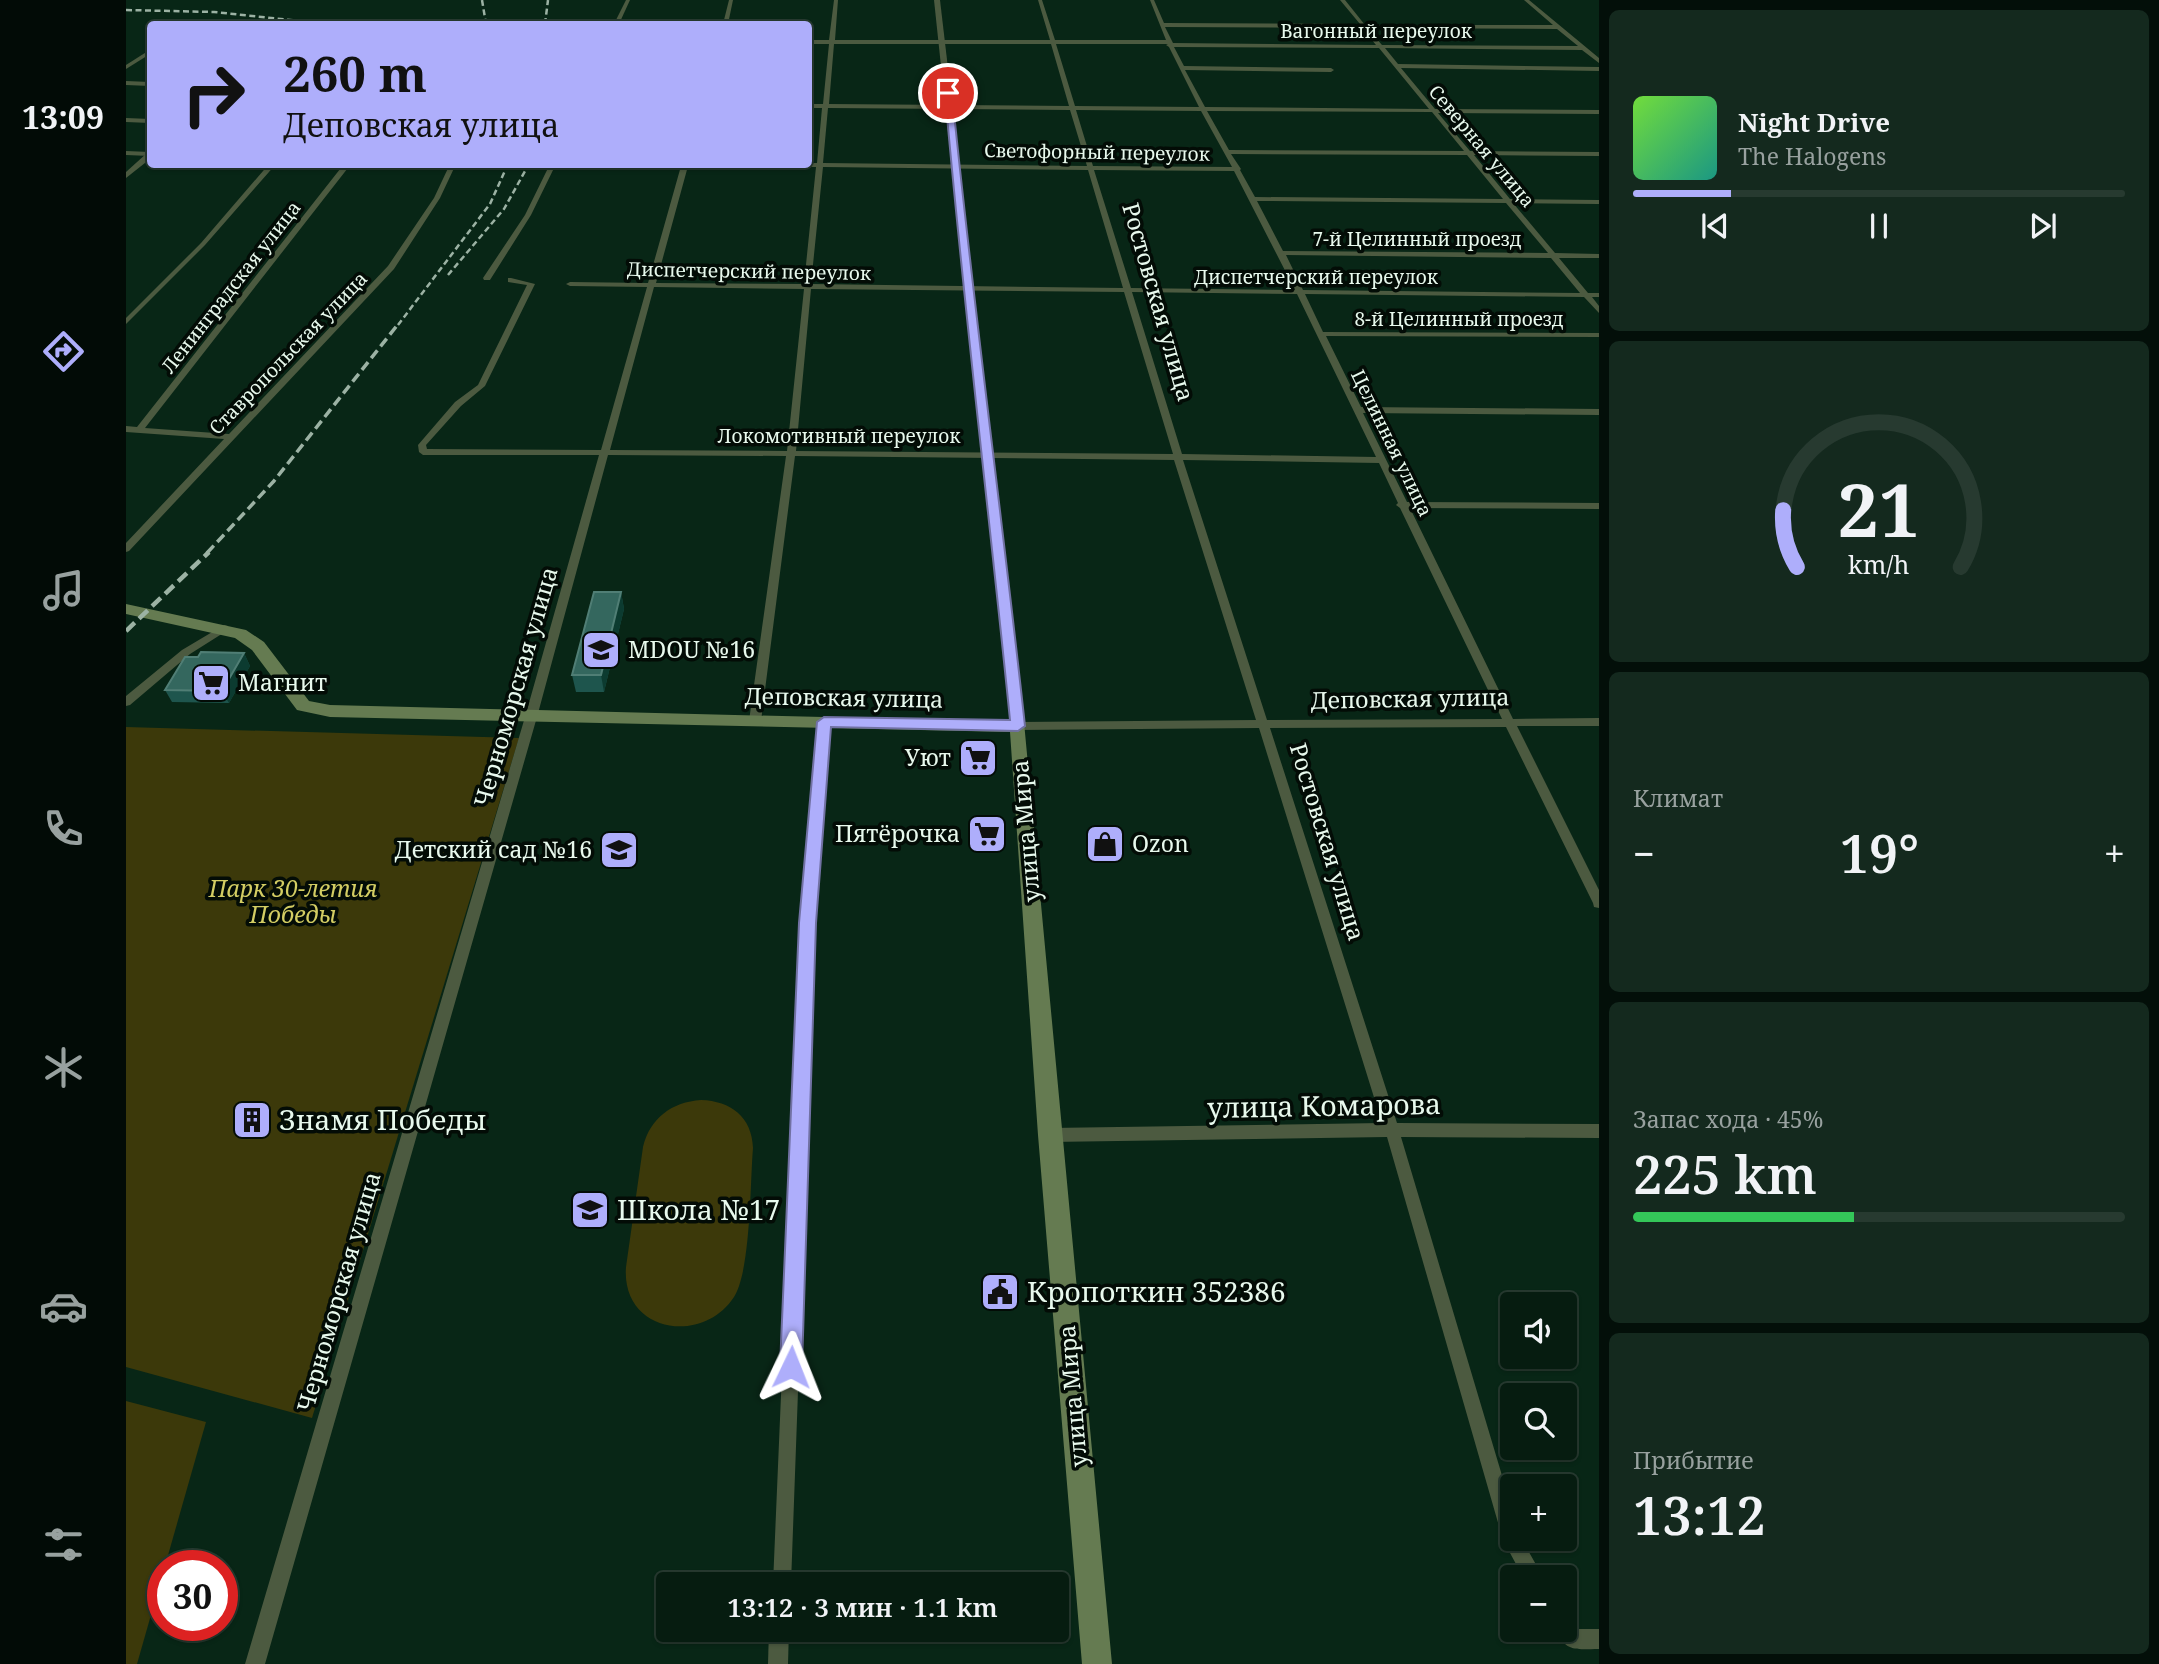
<!DOCTYPE html>
<html lang="ru">
<head>
<meta charset="utf-8">
<style>
	body { margin:0; font-family:"Noto Serif",serif; background:#14291e; color:#f1f3f6; height:100vh; display:flex; flex-direction:column; font-size:26px; white-space:nowrap }
	* { box-sizing:border-box; margin:0 }
	p { font-size:23px; color:#98a19f }
	.icon { flex:none; width:38px; height:38px; fill:none; stroke:currentColor; stroke-width:2; stroke-linecap:round; stroke-linejoin:round }
	.map { position:relative; flex:1; overflow:hidden }
	.drawer { display:flex; flex-direction:column; gap:10px; padding:10px; background:#030f09; width:560px }
	.drawer>* { flex:none }
	.guide { position:absolute; left:21px; top:21px; width:665px; height:147px; border-radius:7px; box-shadow:0 2px 5px #0004,0 0 0 2px #273a30; background:#aeaefb; color:#111; overflow:hidden }
	.controls { position:absolute; left:1374px; top:1292px; display:grid; gap:14px }
	.controls a { display:grid; place-items:center; width:77px; height:77px; border-radius:7px; background:#061c10; box-shadow:0 2px 5px #0004,0 0 0 2px #273a30; font-size:35px }
	.speed { position:absolute; left:21px; top:1550px; display:flex; gap:14px; font-size:35px; font-weight:700; text-align:center }
	.speed>* { display:grid; place-content:center; width:91px; height:91px; border-radius:50%; background:#061c10; box-shadow:0 2px 5px #0004,0 0 0 2px #273a30; line-height:1 }
	.speed .limit { border:10px solid #d22; background:#fff; color:#111 }
	.pin { position:absolute; display:grid; place-items:center; width:60px; height:60px; color:#fff; margin:-30px; border:4px solid #fff; border-radius:50%; box-shadow:0 2px 7px #0007 }
	.me { position:absolute; width:77px; margin:-38px; rotate:2deg; stroke-linejoin:round; filter:drop-shadow(0 0 5px #0008) }
	.turn { display:flex; align-items:center; gap:24px; height:147px; padding:0 21px; font-size:32px }
	.turn .icon { width:91px; height:91px; stroke-width:2.5 }
	.turn b { display:block; font-size:49px; line-height:60px }
	.big { font-size:52px; font-weight:600; line-height:1.1 }
	.drawer .tile { flex:1; display:flex; flex-direction:column; justify-content:center; gap:10px; min-width:0; padding:0 24px; border-radius:10px; background:#14291e }
	.drawer .dial { align-items:center; gap:0 }
	.dial svg { height:182px; overflow:visible; fill:none; stroke:#273a30; stroke-width:7; stroke-linecap:round; text-anchor:middle }
	.dial text { fill:#f1f3f6; stroke:none }
	.song { display:flex; align-items:center; gap:21px }
	.cover { width:84px; height:84px; border-radius:10px; background:linear-gradient(135deg,hsl(100 70% 55%),hsl(170 70% 35%)) }
	.played { height:7px; border-radius:4px; background:linear-gradient(90deg,#aeaefb 20%,#273a30 20%) }
	.keys { display:flex; justify-content:space-around; direction:ltr }
	.heat { display:flex; justify-content:space-between; align-items:center; font-size:38px; direction:ltr }
	.charge { height:10px; border-radius:5px; background:linear-gradient(90deg,#34c759 45%,#273a30 0) }
	.trip { position:absolute; left:530px; top:1572px; width:413px; height:70px; border-radius:7px; background:#061c10; box-shadow:0 2px 5px #0004,0 0 0 2px #273a30; font-weight:600; line-height:70px; text-align:center }
	main { display:flex; flex:1; min-height:0 }
	.tabs { display:flex; flex-direction:column; width:126px; justify-content:space-around; align-items:center; background:#020b06; color:#98a19f }
	.tabs .icon { width:49px; height:49px }
	.tabs .current { color:#aeaefb }
	.tabs b { font-size:32px; color:#f1f3f6 }
	.map>svg:first-child { display:block }
	.green { fill:#3c390a }
	.lines { fill:none; stroke-linecap:round; stroke-linejoin:round }
	.minor { fill:#4c5a40; fill-rule:evenodd }
	.tertiary { fill:#4c5a40; fill-rule:evenodd }
	.secondary { fill:#657b51; fill-rule:evenodd }
	.rail-far2 { stroke:#9cb2a4; stroke-width:2.5; stroke-dasharray:6 3.5; stroke-linecap:butt }
	.rail-far1 { stroke:#9cb2a4; stroke-width:3.5; stroke-dasharray:10 5; stroke-linecap:butt }
	.rail { stroke:#9cb2a4; stroke-width:4.5; stroke-dasharray:12 6; stroke-linecap:butt }
	.wall { fill:#1e554d }
	.shaded-wall { fill:#0c3b30 }
	.building { fill:#34675e; stroke:#507e75; stroke-width:2 }
	.route { fill:#aeaefb; stroke:#7171a3; stroke-width:2 }
	.labels { text-anchor:middle; stroke-width:7; stroke-linejoin:round; paint-order:stroke }
	.far-street-label { font-size:19px; fill:#e8f9ed; stroke:#030c06 }
	.street-label { font-size:23px; fill:#e8f9ed; stroke:#030c06 }
	.poi-label { font-size:23px; fill:#e8f9ed; stroke:#030c06; text-anchor:start }
	.park-label { font-size:23px; font-style:italic; fill:#d3cd63; stroke:#030c06 }
	.near-street-label { font-size:28px; fill:#e8f9ed; stroke:#030c06 }
	.near-poi-label { font-size:28px; fill:#e8f9ed; stroke:#030c06; text-anchor:start }
</style>
</head>
<body>
<main>
<nav class="tabs">
<b>13:09</b>
<svg class="icon current" aria-label="directions" viewBox="0 0 24 24"><path d="M12 3l9 9-9 9-9-9zM9 14v-3h6M13 9l2 2-2 2"/></svg>
<svg class="icon" aria-label="music" viewBox="0 0 24 24"><path d="M9 18V5l10-2v13"/><circle cx="6" cy="18" r="3"/><circle cx="16" cy="16" r="3"/></svg>
<svg class="icon" aria-label="phone" viewBox="0 0 24 24"><path d="M5 4h4l2 5-3 2q2 4 5 5l2-3 5 2v4C11 20 4 13 5 4z"/></svg>
<svg class="icon" aria-label="climate" viewBox="0 0 24 24"><path d="M12 3v18M4 7l16 10M4 17L20 7"/></svg>
<svg class="icon" aria-label="car" viewBox="0 0 24 24"><path d="M5 17H2v-5l4-1 3-4h7l3 4 3 1v5h-3M9 17h6M6 11h13"/><circle cx="7" cy="17" r="2"/><circle cx="17" cy="17" r="2"/></svg>
<svg class="icon" aria-label="filters" viewBox="0 0 24 24"><path d="M4 7h16M4 17h16"/><circle cx="9" cy="7" r="2"/><circle cx="15" cy="17" r="2"/></svg>
</nav>
<div class="map">
<svg width="1473" height="1664" viewBox="0 0 1473 1664">
	<rect width="100%" height="100%" fill="#082616"/>
	<g class="green">
		<polygon points="0,727 393,738 186,1418 0,1367"/>
		<path d="M575,1100C605,1101 626,1117 627,1148C624,1183 625,1270 608,1297C576,1346 495,1332 500,1267L517,1147C524,1118 546,1102 575,1100Z"/>
		<polygon points="0,1401 80,1422 11,1664 0,1664"/>
	</g>
	<g class="lines">
		<g class="minor">
			<polygon points="500,0 504,0 493,24 488,24"/>
			<polygon points="603,0 607,0 602,24 597,24"/>
			<path d="M708,0H712L709,40H924L912,0H916L929,40H1040L1024,0H1028L1038,23L1234,24L1214,0H1219L1239,25H1427L1398,0H1403L1473,58V63L1456,50L1259,48L1272,64L1473,67V71L1275,68L1309,109L1473,110V114L1312,113L1344,151L1473,152V156L1348,155L1384,199L1473,200V204L1387,203L1429,253L1473,254V258H1433L1462,293H1473V297H1466L1473,306V313L1458,297L1179,294L1197,332L1473,333V337L1200,336L1235,407L1473,409V415L1237,413L1281,502L1473,503V509L1284,508L1387,719L1473,718V726H1391L1473,890V908L1468,907L1467,903L1380,727L1144,728L1271,1123L1473,1124V1138L1275,1137L1386,1509V1538H1395L1417,1577H1397L1377,1540L1261,1137L924,1142L919,1140L917,1135L919,1130L924,1128L1256,1123L1133,728L892,730L886,726L892,722L1130,720L1048,460L669,456L635,721L629,725L623,721L660,456L482,455L411,717L139,1664H119L399,717L473,455H297L293,452L292,445L329,402L352,385L401,285L382,282V278H385L409,284L359,386L335,406L300,445L301,449L475,450L521,287L444,286L440,284L444,282L522,283L555,166L533,164L691,163L696,108H682V104H697L703,44H682V40H703ZM1039,27L1236,28L1250,45L1047,43ZM1241,28L1431,29L1452,46L1256,45ZM708,44H925L943,106L703,104ZM930,44H1042L1040,45L1043,47L1073,107L949,106ZM1048,47L1253,48L1303,109L1079,107L1059,70L1205,72L1208,70L1205,68L1058,66ZM702,108L944,110L961,166L697,163ZM950,110L1075,111L1106,167L967,166ZM1081,111L1306,112L1338,151L1103,150ZM1105,154L1341,155L1377,199L1129,197L1114,170L1115,169ZM562,166L690,167L678,284L530,283ZM697,167L962,170L997,288L685,284ZM968,170L1108,171L1169,290L1005,288ZM1131,201L1380,203L1422,253L1157,251ZM1160,255L1425,258L1454,293L1177,290ZM528,287L678,289L661,451L484,450ZM685,289L998,292L1047,454L670,451ZM1006,292L1171,294L1250,457L1056,454ZM1057,460L1253,463L1272,503L1270,505L1274,508L1376,719L1141,720Z"/>
			<polygon points="22,51 24,51 24,54 0,69 0,65"/>
			<polygon points="0,81 24,82 24,86 0,85"/>
			<polygon points="0,118 24,119 24,123 0,122"/>
			<polygon points="0,151 24,152 24,156 0,155"/>
			<polygon points="143,164 150,164 79,245 0,324 0,318 75,243"/>
			<polygon points="218,164 225,164 19,428 103,434 262,266 308,198 324,164 330,164 314,198 268,269 3,551 0,552 0,543 98,439 0,432 0,426 11,427"/>
			<polygon points="424,164 430,164 405,215 364,280 358,280 357,278 399,215"/>
			<polygon points="98,625 102,626 102,630 64,654 4,705 0,706 0,696 56,650"/>
			<polygon points="698,718 704,722 689,924 665,1584 647,1584 675,924 692,722"/>
			<path d="M1438,1618L1445,1620L1451,1629H1473V1649C1450,1649 1440,1653 1429,1629H1438Z"/>
			<polygon points="643,1629 663,1629 662,1664 642,1664"/>
		</g>
		<g class="tertiary">
			<polygon points="808,0 814,0 899,726 892,731 885,726"/>
			<polygon points="21,153 24,153 24,159 0,178 0,172"/>
		</g>
		<polygon class="secondary" points="0,604 120,630 138,642 183,701 204,705 898,722 986,1664 956,1664 912,1135 884,732 204,717 171,710 126,650 109,638 0,614"/>
		<g class="rail-far2">
			<polyline points="356,0 360,24"/>
			<polyline points="0,10 88,12 202,24"/>
			<polyline points="419,24 422,0"/>
			<polyline points="322,275 378,209 403,164"/>
			<polyline points="272,325 364,204 382,164"/>
		</g>
		<polyline class="rail-far1" points="81,553 148,481 273,323"/>
		<polyline class="rail" points="0,631 83,552"/>
	</g>
	<g class="wall">
		<polygon points="495,592 498,609 478,692 450,692 446,675"/>
		<polygon points="118,653 124,666 103,703 46,702 39,690 72,657"/>
	</g>
	<g class="shaded-wall">
		<polygon points="495,592 498,609 478,692 475,675"/>
		<polygon points="118,653 124,666 103,703 96,691"/>
	</g>
	<g class="building">
		<polygon points="468,592 495,592 475,675 446,675"/>
		<polygon points="75,652 118,653 96,691 39,690 59,657 72,657"/>
	</g>
	<path class="route" d="M822,91L826,93C847,304 876,515 899,726L892,731L705,727L690,923L676,1367L673,1375L665,1379L658,1375L654,1367L673,923L691,722L698,717L884,720C863,511 837,302 819,93Z"/>
	<defs>
		<symbol id="school-square" viewBox="-11 -11 22 22"><rect x="-9" y="-9" width="18" height="18" rx="4" fill="#aeaefb" stroke="#030c06"/><path d="M0-5L7-2L0 1L-7-2ZM-4 1L0 2.5L4 1V4Q0 6-4 4Z" fill="#111"/></symbol>
		<symbol id="supermarket-square" viewBox="-11 -11 22 22"><rect x="-9" y="-9" width="18" height="18" rx="4" fill="#aeaefb" stroke="#030c06"/><path d="M-6-5.5h2.5l.6 2H6L4.5 2H-2.5L-4.4-4H-6ZM-1.5 3.2a1.3 1.3 0 1 0 .1 0ZM3 3.2a1.3 1.3 0 1 0 .1 0Z" fill="#111"/></symbol>
		<symbol id="shop-square" viewBox="-11 -11 22 22"><rect x="-9" y="-9" width="18" height="18" rx="4" fill="#aeaefb" stroke="#030c06"/><path d="M-5-2.5h2.3a2.7 3.5 0 0 1 5.4 0H5L5.5 6h-11ZM-1.5-2.5h3a1.5 2.3 0 0 0-3 0Z" fill="#111"/></symbol>
		<symbol id="building-square" viewBox="-11 -11 22 22"><rect x="-9" y="-9" width="18" height="18" rx="4" fill="#aeaefb" stroke="#030c06"/><path d="M-4-6H4V6H1V3H-1V6H-4ZM-2.5-4.3h1.7v1.8h-1.7ZM.8-4.3h1.7v1.8H.8ZM-2.5-1h1.7V.8h-1.7ZM.8-1h1.7V.8H.8Z" fill="#111"/></symbol>
		<symbol id="civic-square" viewBox="-11 -11 22 22"><rect x="-9" y="-9" width="18" height="18" rx="4" fill="#aeaefb" stroke="#030c06"/><path d="M-.6-6.5H3V-4.5H.6V-3L4-1V1h2V6H-6V1h2V-1L-.6-3ZM-1.2 2.5V6h2.4V2.5Z" fill="#111"/></symbol>
	</defs>
	<g fill-rule="evenodd">
		<use href="#school-square" x="453" y="628" width="44" height="44"/>
		<use href="#supermarket-square" x="63" y="661" width="44" height="44"/>
		<use href="#supermarket-square" x="830" y="736" width="44" height="44"/>
		<use href="#supermarket-square" x="839" y="812" width="44" height="44"/>
		<use href="#shop-square" x="957" y="822" width="44" height="44"/>
		<use href="#school-square" x="471" y="828" width="44" height="44"/>
		<use href="#building-square" x="104" y="1098" width="44" height="44"/>
		<use href="#school-square" x="442" y="1188" width="44" height="44"/>
		<use href="#civic-square" x="852" y="1270" width="44" height="44"/>
	</g>
	<g class="labels">
		<g class="far-street-label">
			<text x="1250" y="38">Вагонный переулок</text>
			<text transform="translate(1356 146) rotate(50)" y="7">Северная улица</text>
			<text transform="translate(971 152) rotate(1)" y="7">Светофорный переулок</text>
			<text x="1291" y="246">7-й Целинный проезд</text>
			<text transform="translate(623 271) rotate(1)" y="7">Диспетчерский переулок</text>
			<text x="1190" y="284">Диспетчерский переулок</text>
			<text transform="translate(105 287) rotate(-52)" y="7">Ленинградская улица</text>
			<text x="1333" y="326">8-й Целинный проезд</text>
			<text transform="translate(162 353) rotate(-46)" y="7">Ставропольская улица</text>
			<text x="713" y="443">Локомотивный переулок</text>
			<text transform="translate(1266 443) rotate(64)" y="7">Целинная улица</text>
		</g>
		<g class="street-label">
			<text transform="translate(1032 302) rotate(74)" y="8">Ростовская улица</text>
			<text transform="translate(390 687) rotate(-74)" y="8">Черноморская улица</text>
			<text transform="translate(718 698) rotate(1)" y="8">Деповская улица</text>
			<text transform="translate(1284 699) rotate(-1)" y="8">Деповская улица</text>
			<text transform="translate(900 831) rotate(-95)" y="8">улица Мира</text>
			<text transform="translate(1201 842) rotate(73)" y="8">Ростовская улица</text>
			<text transform="translate(213 1292) rotate(-74)" y="8">Черноморская улица</text>
			<text transform="translate(947 1396) rotate(-95)" y="8">улица Мира</text>
		</g>
		<g class="poi-label">
			<text x="502" y="658">MDOU №16</text>
			<text x="112" y="691">Магнит</text>
			<text x="825" y="766" text-anchor="end">Уют</text>
			<text x="834" y="842" text-anchor="end">Пятёрочка</text>
			<text x="1006" y="852">Ozon</text>
			<text x="466" y="858" text-anchor="end">Детский сад №16</text>
		</g>
		<g class="park-label">
			<text x="167" y="897">Парк 30-летия<tspan x="167" dy="26">Победы</tspan></text>
		</g>
		<g class="near-street-label">
			<text transform="translate(1198 1106) rotate(-1)" y="10">улица Комарова</text>
		</g>
		<g class="near-poi-label">
			<text x="153" y="1130">Знамя Победы</text>
			<text x="491" y="1220">Школа №17</text>
			<text x="901" y="1302">Кропоткин 352386</text>
		</g>
	</g>
</svg>
<div class="controls">
<a><svg class="icon" aria-label="sound" viewBox="0 0 24 24"><path d="M4 9h4l5-4v14l-5-4H4zM17 9q2 3 0 6"/></svg></a>
<a><svg class="icon" aria-label="search" viewBox="0 0 24 24"><circle cx="10" cy="10" r="6"/><path d="M15 15l6 6"/></svg></a>
<a>+</a>
<a>−</a>
</div>
<div class="speed"><div class="limit">30</div></div>
<div class="pin" style="left:822px;top:93px;background:#d93025"><svg class="icon" aria-label="arrive" viewBox="0 0 24 24"><path d="M6 21V4h12l-3 4 3 4H6"/></svg></div>
<svg class="me" style="left:665px;top:1367px" viewBox="-20 -20 40 40"><path d="M0-17L14 15 0 8-14 15z" fill="#aeaefb" stroke="#fff" stroke-width="4"/></svg>
<div class="trip">13:12 · 3 мин · 1.1 km</div>
<div class="guide">
<div class="turn"><svg class="icon" aria-label="right" viewBox="0 0 24 24"><path d="M7 20v-9h11M14 6l5 5-5 5"/></svg><div><b>260 m</b>Деповская улица</div></div>
</div>
</div>
<section class="drawer">
<div class="tile">
<div class="song"><i class="cover"></i><div><b>Night Drive</b><p>The Halogens</p></div></div>
<div class="played"></div>
<div class="keys"><svg class="icon" aria-label="previous" viewBox="0 0 24 24"><path d="M18 5L8 12l10 7zM5 5v14"/></svg><svg class="icon" aria-label="pause" viewBox="0 0 24 24"><path d="M8 5v14M16 5v14"/></svg><svg class="icon" aria-label="next" viewBox="0 0 24 24"><path d="M6 5l10 7-10 7zM19 5v14"/></svg></div>
</div>
<div class="tile dial"><svg viewBox="0 0 100 80">
<path d="M14 69A42 42 0 1 1 86 69"/>
<path d="M14 69A42 42 0 0 1 8 44" stroke="#aeaefb"/>
<text x="50" y="56" font-size="32" font-weight="700">21</text>
<text x="50" y="72" font-size="11">km/h</text>
</svg></div>
<div class="tile"><p>Климат</p>
<div class="heat"><a>−</a><b class="big">19°</b><a>+</a></div>
</div>
<div class="tile"><p>Запас хода · 45%</p><b class="big">225 km</b><div class="charge"></div></div>
<div class="tile"><p>Прибытие</p><b class="big">13:12</b></div>
</section>
</main>
</body>
</html>
